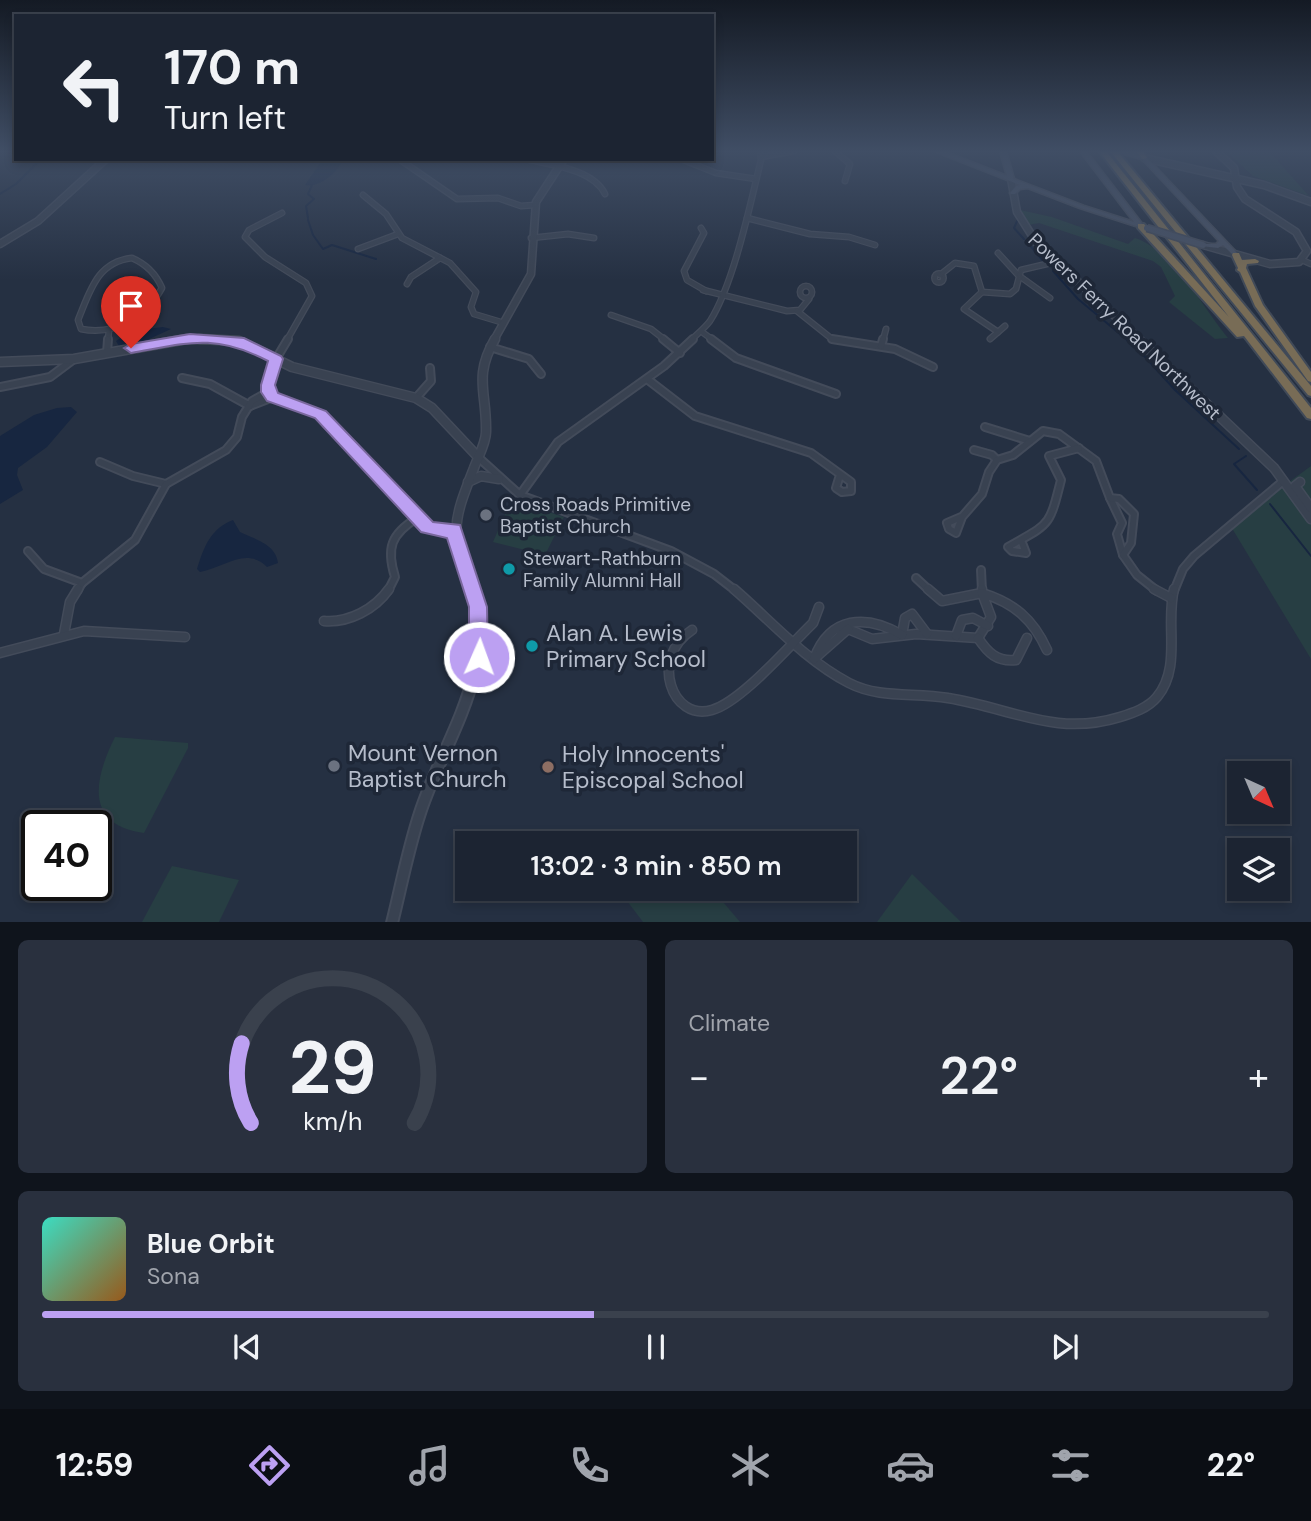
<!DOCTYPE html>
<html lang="en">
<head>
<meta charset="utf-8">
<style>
	body { margin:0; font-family:"DM Sans",sans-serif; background:#29303e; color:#f1f3f6; height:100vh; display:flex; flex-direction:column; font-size:26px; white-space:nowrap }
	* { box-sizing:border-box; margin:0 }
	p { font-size:23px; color:#a0a4ac }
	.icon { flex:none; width:38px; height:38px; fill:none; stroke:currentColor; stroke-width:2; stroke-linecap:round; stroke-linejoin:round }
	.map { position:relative; height:922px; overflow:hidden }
	.side { display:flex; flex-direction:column; gap:18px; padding:18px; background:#0f141c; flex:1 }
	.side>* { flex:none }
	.guide { position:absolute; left:14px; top:14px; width:700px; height:147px; border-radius:0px; box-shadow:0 4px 10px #0003,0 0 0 2px #3a414d; background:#1c2432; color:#f1f3f6; overflow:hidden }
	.needle { width:46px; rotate:136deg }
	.fabs { position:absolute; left:1227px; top:761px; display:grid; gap:14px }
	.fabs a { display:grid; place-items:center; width:63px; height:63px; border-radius:0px; background:#1c2432; box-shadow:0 4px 10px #0003,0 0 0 2px #3a414d; font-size:35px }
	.speed { position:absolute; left:21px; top:810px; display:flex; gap:14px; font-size:35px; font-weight:700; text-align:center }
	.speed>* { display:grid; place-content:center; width:91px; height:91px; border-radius:50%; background:#1c2432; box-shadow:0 4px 10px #0003,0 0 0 2px #3a414d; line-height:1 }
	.speed .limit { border:4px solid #111; border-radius:10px; background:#fff; color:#111 }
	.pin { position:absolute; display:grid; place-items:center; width:60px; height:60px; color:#fff; margin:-72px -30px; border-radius:50% 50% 50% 0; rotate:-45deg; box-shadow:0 0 7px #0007 }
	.pin .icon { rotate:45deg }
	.me { position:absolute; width:77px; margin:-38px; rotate:2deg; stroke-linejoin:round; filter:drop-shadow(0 0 5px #0008) }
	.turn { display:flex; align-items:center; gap:24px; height:147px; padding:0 35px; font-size:32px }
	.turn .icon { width:91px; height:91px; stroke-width:2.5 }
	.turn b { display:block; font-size:49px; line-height:60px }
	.big { font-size:52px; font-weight:600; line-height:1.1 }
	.side .card { flex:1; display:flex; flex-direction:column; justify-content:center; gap:10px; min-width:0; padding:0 24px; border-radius:10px; background:#29303e }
	.side .dial { align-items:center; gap:0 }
	.dial svg { height:182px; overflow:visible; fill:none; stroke:#3a414d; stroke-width:7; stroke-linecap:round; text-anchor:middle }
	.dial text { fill:#f1f3f6; stroke:none }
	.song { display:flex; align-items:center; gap:21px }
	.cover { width:84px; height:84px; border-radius:10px; background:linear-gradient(135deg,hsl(170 70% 55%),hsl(30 70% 35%)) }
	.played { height:7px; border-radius:4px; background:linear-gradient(90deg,#bca0f2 45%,#3a414d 45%) }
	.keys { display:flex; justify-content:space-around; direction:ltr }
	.heat { display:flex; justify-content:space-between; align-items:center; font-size:38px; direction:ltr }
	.side .tiles { flex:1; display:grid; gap:18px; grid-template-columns:1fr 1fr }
	.card:last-child { grid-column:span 2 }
	.trip { position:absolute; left:455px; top:831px; width:402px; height:70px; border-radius:0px; background:#1c2432; box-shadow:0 4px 10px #0003,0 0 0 2px #3a414d; font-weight:600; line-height:70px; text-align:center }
	.tab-bar { display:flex; height:112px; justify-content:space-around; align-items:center; background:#0b0e14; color:#a0a4ac }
	.tab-bar .icon { width:49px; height:49px }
	.tab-bar .on { color:#bca0f2 }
	.tab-bar b { font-size:32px; color:#f1f3f6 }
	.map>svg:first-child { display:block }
	.green { fill:#273e43 }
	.water { fill:#172640 }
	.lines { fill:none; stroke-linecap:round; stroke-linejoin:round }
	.stream { stroke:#172640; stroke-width:2 }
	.minor-far2-casing { stroke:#434b5a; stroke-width:7 }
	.minor-far1-casing { stroke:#434b5a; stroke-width:10 }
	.minor-casing { stroke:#434b5a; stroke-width:11 }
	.tertiary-far2-casing { stroke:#434b5a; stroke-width:9 }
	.tertiary-far1-casing { stroke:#434b5a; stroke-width:11 }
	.tertiary-casing { stroke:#434b5a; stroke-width:14 }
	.secondary-casing { stroke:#434b5a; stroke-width:3 }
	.motorway-casing { stroke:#414a58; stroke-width:4 }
	.minor-far2 { stroke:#394251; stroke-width:4.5 }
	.minor-far1 { stroke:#394251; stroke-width:6 }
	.minor { stroke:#394251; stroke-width:8 }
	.tertiary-far2 { stroke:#394251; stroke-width:6 }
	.tertiary-far1 { stroke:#394251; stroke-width:8 }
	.tertiary { stroke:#394251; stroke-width:10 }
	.secondary { fill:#475164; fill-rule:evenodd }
	.motorway { fill:#786c56; fill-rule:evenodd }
	.secondary-bridge-casing { stroke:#434b5a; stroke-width:9; stroke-linecap:butt }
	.secondary-bridge { stroke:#475164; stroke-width:6 }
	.route { fill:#bca0f2; stroke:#7a689d; stroke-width:2 }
	.worship-dot { fill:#6b7280; stroke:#1e2737; stroke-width:2.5 }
	.culture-dot { fill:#0f9aa8; stroke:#1e2737; stroke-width:2.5 }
	.education-dot { fill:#8d6e63; stroke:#1e2737; stroke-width:2.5 }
	.labels { text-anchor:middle; stroke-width:7; stroke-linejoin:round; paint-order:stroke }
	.street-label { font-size:19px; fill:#b6bdcb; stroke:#1e2737 }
	.poi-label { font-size:19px; fill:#b6bdcb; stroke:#1e2737; text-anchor:start }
	.near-poi-label { font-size:23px; fill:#b6bdcb; stroke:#1e2737; text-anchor:start }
</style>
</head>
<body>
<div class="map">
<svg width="1311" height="923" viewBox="0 0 1311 923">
	<rect width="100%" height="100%" fill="#253042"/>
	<g class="green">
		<polygon points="1226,151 1269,151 1309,196 1253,176"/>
		<path d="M1020,210L1052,217L1128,244L1135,238C1173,250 1203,308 1228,338L1215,339L1169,302L1175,296L1161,267L1153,261L1039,223L1028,225Z"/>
		<polygon points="1311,466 1311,659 1230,525"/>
		<polygon points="511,500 564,517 545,555 493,542"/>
		<path d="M115,737L188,743V748L144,833C84,825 94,779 115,737Z"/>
		<polygon points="172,866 239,880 219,922 142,922"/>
		<polygon points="912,874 913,875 961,922 877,922"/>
		<polygon points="618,889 712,889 740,922 643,922"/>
	</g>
	<g class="water">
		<path d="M343,159C339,172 319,188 305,185L322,160Z"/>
		<polygon points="163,327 171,329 134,346 120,348 116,341 131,331"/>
		<polygon points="57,408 71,407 77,412 47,447 18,468 17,475 23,490 0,504 0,436 34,415"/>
		<path d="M233,520L240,532C254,539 276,544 278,563L267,567C246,546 224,568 200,572L197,569C204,547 210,529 233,520Z"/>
	</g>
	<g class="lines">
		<g class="stream">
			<polyline points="0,194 16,184 41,159"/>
			<polyline points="308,218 306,206 314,199 308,194 312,185"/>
			<polyline points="1018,219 1014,228 1024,239"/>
			<polyline points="308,220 313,235 323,249 332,245 376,259"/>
			<polyline points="1027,242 1044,262"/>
			<polyline points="1053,271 1078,299 1138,349 1175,390 1239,449"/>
			<polyline points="1246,456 1234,464 1257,490"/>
			<polyline points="1270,504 1311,556"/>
		</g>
		<defs>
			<g id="minor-far2">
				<polyline points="835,151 850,164 845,181"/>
				<polyline points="761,157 794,151"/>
				<polyline points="399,159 457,199 498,198 521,206 535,205"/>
				<path d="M526,159C551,165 593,169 605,194"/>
				<polyline points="681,159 716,173 756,179"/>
				<polyline points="363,195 386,214 402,238 450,263 476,292 471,307 474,314 504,323"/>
				<polyline points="282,213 249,230 245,237 265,257 306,283 312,296 287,340"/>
				<polyline points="747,218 810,234 849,237 875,245"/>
				<polyline points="701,228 704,233 684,271 687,280 706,291"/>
				<polyline points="531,238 568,234 594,238"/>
				<polyline points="358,249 398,234"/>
				<polyline points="998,253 1018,275 1050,298"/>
				<path d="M132,258C146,264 156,274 162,288C146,317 115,336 81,329L78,320C90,291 97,262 132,258Z"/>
				<polyline points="1302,260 1311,264"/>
				<circle cx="939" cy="278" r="4.5"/>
				<polyline points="940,275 955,263 974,266 982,292 964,309 998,332"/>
				<polyline points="407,284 411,277 440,258"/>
				<circle cx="806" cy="292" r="6"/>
				<polyline points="703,290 787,311 800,310 809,299"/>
				<polyline points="982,292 1010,294 1016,289 1021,270 1055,262"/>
				<polyline points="797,311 832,339 841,340"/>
				<polyline points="611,315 651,329 665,340"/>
				<polyline points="702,332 713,340"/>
				<polyline points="990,339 1005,326"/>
				<polyline points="108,340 109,330"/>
				<path d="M691,340C697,334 705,328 710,321C734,283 750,205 761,160L760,151"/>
				<polyline points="883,340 886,329"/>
			</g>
			<g id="minor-far1">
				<polyline points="288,339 276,359 268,392 279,400 321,415 427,527 441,532 454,530"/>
				<polyline points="663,339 680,353"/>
				<polyline points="711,339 736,358 836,394"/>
				<polyline points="832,339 895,349 933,367"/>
				<polyline points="881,346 883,339"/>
				<polyline points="490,347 529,359 541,374"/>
				<polyline points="107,353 108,339"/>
				<polyline points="182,378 210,384 250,406"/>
				<polyline points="647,379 695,416 811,453 851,482 851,491 842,492 836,488 840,475"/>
				<polyline points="0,387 50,377 74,359"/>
				<polyline points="416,398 431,381 430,368"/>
				<polyline points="250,406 273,397"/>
				<polyline points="985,427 1030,441"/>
				<polyline points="974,450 992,455 997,460"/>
				<polyline points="479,458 520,495 671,551 714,574 736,591"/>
				<polyline points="100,462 133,476 166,484"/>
				<polyline points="520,495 558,442 664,366 693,339"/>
				<polyline points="1110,498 1122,523 1117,534 1123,555"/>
				<polyline points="961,517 947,523 949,529 956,533 962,517 982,494 989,472 997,460 1013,455 1043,431 1059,434 1096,461 1110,498 1119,499 1134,514 1131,543 1123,555 1137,575 1157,591"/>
				<path d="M1021,540L1026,553L1012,551L1008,547C1050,523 1049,528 1061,480L1049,456L1079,448"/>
				<polyline points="28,551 44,569 82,583"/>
				<polyline points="981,570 982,591"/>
				<polyline points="916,578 930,591"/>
				<polyline points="77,591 82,583 135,540 166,484 226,450 237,437 242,417 252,401 268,392"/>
				<path d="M388,591L395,577C386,548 391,534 417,518"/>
				<polyline points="1174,591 1183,569 1194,556 1282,482"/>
			</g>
			<g id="minor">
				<path d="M734,589C771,621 805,660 849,683C880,699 915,692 948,698C1011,708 1055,737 1120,717C1133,713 1148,708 1157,697C1182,667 1165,624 1174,589"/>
				<polyline points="928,589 942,601 982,593 982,589"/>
				<polyline points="1154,589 1171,598"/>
				<path d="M324,621C349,623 375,609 389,589"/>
				<path d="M848,629L872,639L916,634L978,638L991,617L982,593C1014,603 1033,619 1047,650"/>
				<path d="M692,630C649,658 672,722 712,710C741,702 789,646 813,623L819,607"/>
				<polyline points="64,634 70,602 78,589"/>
				<polyline points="902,635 905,618 912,614 927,634"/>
				<polyline points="956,636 962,620 973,618 988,626"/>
				<path d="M978,638C988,653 997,662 1016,660L1027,638"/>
				<polyline points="0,653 84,631 185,637"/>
				<path d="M814,659C830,616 866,614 902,635"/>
				<polyline points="814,659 848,629"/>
			</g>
			<g id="tertiary-far2">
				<polyline points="1144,158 1264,185 1311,202"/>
				<polyline points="1011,179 1017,212 1036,242 1140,340"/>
				<polyline points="0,244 38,221 106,159"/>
				<polyline points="1203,245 1270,264 1299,262 1307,251 1296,232 1245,199 1237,187 1234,168 1216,151"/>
				<polyline points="177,340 229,340"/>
				<polyline points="494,340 531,274 536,202 564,159"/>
			</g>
			<g id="tertiary-far1">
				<polyline points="200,339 239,341 292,367 416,398 432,408 479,458"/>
				<polyline points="1138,339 1274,468 1311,519"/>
				<polyline points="0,362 74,359 187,339"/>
				<polyline points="468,482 481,476 499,479"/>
				<polyline points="1300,482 1295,486 1311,508"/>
				<path d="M472,591C451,531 451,526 474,468C478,457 486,443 486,432C487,392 473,377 495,339"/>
			</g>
			<path id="tertiary" d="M392,923C401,887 408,849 420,813C443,741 500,668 471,589"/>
			<g id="secondary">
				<polygon points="934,151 943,151 1007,176 1000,151 1006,151 1014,179 1084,206 1134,222 1080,151 1086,151 1143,225 1150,228 1147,230 1145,229 1080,208 1028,188 1020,189 1015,194 1011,194 1010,193 1016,186 1020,185"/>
				<polygon points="1113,151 1124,151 1146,157 1238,254 1238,256 1234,256 1223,245 1218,248 1201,246 1201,244 1216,244 1219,241 1142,159"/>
			</g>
			<g id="motorway">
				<polygon points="1099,151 1106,151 1311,408 1311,419 1307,418 1244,336 1237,337 1138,228 1138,224 1144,224 1229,317"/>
				<polygon points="1110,151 1117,151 1311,386 1311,396 1308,395"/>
				<polygon points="1136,151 1143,151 1147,158 1142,159"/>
				<polygon points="1233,253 1239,253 1242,260 1255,259 1259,261 1258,263 1247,264 1246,268 1263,305 1311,372 1311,382 1308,381 1255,306 1240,272 1237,270 1238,268 1232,255"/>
			</g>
		</defs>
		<use href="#minor-far2" class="minor-far2-casing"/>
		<use href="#minor-far1" class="minor-far1-casing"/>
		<use href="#minor" class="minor-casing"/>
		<use href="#tertiary-far2" class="tertiary-far2-casing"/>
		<use href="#tertiary-far1" class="tertiary-far1-casing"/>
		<use href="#tertiary" class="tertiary-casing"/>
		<use href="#secondary" class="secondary-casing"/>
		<use href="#motorway" class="motorway-casing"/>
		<use href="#minor-far2" class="minor-far2"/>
		<use href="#minor-far1" class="minor-far1"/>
		<use href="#minor" class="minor"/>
		<use href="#tertiary-far2" class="tertiary-far2"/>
		<use href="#tertiary-far1" class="tertiary-far1"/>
		<use href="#tertiary" class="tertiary"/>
		<use href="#secondary" class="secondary"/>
		<use href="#motorway" class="motorway"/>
		<defs>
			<polyline id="secondary-bridge" points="1147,228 1203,245"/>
		</defs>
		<use href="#secondary-bridge" class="secondary-bridge-casing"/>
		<use href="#secondary-bridge" class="secondary-bridge"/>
	</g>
	<linearGradient id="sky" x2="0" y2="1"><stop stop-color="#141a24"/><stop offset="0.54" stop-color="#404e65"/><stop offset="1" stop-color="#404e65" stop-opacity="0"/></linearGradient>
	<rect width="1311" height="280" fill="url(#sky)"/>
	<path class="route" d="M190,334L244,338L281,356L283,359L275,385L278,393L326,411L433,522L460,525L487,607L488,657L486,664L479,666L472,664L469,657V607L447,538L421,532L315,418L267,401L261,392V385L268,361C214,333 188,343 131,353L124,348L131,344Z"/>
	<g class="worship-dot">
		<circle cx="486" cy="515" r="7"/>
		<circle cx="334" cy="766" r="7"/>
	</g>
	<g class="culture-dot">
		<circle cx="509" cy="569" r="7"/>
		<circle cx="532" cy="646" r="7"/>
	</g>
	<circle class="education-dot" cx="548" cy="767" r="7"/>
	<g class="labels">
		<g class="street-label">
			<text transform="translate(1125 326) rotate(44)" y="7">Powers Ferry Road Northwest</text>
		</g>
		<g class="poi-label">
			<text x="500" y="511">Cross Roads Primitive<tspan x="500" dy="22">Baptist Church</tspan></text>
			<text x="523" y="565">Stewart-Rathburn<tspan x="523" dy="22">Family Alumni Hall</tspan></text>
		</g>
		<g class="near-poi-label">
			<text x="546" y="641">Alan A. Lewis<tspan x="546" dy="26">Primary School</tspan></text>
			<text x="348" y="761">Mount Vernon<tspan x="348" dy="26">Baptist Church</tspan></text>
			<text x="562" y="762">Holy Innocents'<tspan x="562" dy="26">Episcopal School</tspan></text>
		</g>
	</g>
</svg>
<div class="fabs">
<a><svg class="needle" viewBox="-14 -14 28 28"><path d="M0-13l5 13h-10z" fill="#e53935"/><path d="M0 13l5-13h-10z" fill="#a0a4ac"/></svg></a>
<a><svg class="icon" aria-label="layers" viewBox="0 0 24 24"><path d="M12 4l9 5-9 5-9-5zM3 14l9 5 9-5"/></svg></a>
</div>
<div class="speed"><div class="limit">40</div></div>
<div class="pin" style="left:131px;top:348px;background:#d93025"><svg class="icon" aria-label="arrive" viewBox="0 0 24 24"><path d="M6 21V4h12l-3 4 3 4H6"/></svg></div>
<svg class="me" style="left:479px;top:657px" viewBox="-20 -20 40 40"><circle r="17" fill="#bca0f2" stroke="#fff" stroke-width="3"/><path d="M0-11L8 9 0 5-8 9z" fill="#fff"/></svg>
<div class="trip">13:02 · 3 min · 850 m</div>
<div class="guide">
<div class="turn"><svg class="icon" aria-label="left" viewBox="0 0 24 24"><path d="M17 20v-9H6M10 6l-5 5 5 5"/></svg><div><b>170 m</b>Turn left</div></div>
</div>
</div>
<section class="side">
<div class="tiles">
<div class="card dial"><svg viewBox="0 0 100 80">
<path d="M14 69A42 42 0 1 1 86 69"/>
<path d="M14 69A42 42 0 0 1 10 34" stroke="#bca0f2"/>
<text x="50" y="56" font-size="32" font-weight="700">29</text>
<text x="50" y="72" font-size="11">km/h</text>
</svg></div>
<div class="card"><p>Climate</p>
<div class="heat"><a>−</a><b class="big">22°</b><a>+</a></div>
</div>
<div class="card">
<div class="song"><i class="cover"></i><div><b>Blue Orbit</b><p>Sona</p></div></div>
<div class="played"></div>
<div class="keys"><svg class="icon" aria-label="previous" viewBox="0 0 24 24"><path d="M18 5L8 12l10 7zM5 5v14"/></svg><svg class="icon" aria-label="pause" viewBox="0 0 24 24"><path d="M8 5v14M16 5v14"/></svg><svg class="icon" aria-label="next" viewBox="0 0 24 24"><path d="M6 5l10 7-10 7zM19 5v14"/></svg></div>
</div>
</div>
</section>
<nav class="tab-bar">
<b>12:59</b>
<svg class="icon on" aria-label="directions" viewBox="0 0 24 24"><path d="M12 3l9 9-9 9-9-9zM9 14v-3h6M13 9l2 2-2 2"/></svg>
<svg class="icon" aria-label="music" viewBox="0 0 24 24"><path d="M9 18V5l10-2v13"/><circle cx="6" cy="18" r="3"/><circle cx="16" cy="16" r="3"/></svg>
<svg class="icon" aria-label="phone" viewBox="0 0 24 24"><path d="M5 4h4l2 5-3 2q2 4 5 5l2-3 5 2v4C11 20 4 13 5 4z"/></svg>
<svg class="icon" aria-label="climate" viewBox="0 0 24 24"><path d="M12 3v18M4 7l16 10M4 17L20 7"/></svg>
<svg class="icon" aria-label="car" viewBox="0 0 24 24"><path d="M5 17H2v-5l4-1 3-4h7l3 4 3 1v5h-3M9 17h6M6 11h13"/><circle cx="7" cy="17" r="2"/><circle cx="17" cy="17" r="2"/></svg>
<svg class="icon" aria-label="filters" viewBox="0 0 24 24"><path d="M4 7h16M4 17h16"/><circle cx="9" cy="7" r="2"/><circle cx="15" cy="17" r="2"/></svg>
<b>22°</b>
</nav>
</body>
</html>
